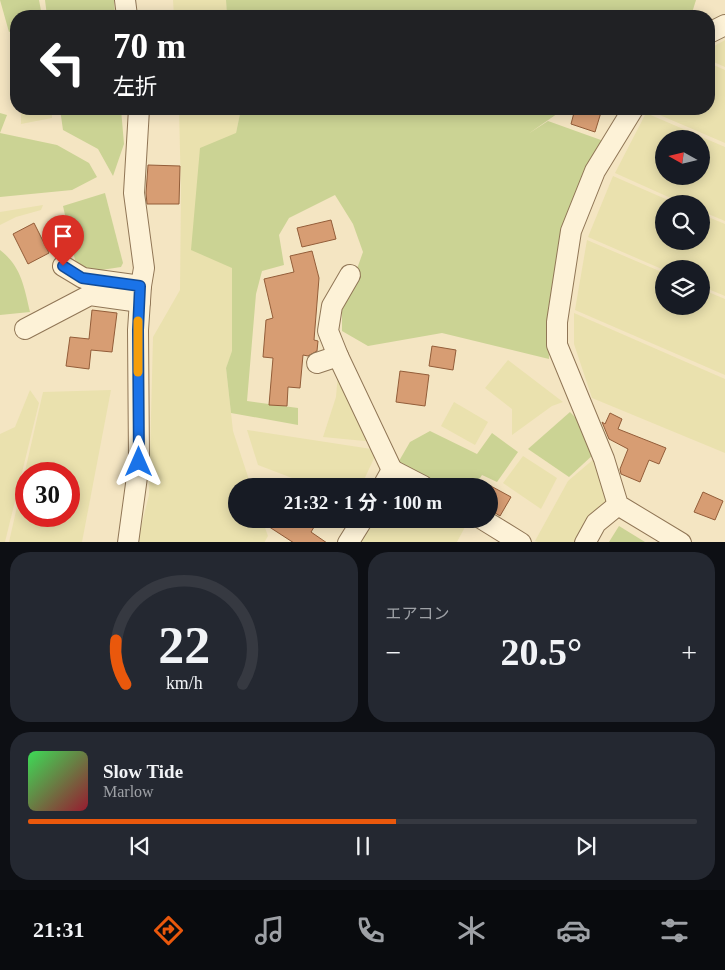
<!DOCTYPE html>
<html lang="ja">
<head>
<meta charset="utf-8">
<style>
	body { margin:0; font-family:"Times New Roman","Noto Sans JP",serif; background:#242831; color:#f1f3f6; height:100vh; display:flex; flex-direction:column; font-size:19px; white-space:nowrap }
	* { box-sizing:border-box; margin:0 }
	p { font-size:16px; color:#9ea1a6 }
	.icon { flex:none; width:28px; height:28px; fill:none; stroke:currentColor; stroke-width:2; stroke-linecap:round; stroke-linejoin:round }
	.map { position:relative; height:542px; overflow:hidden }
	.sheet { display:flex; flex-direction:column; gap:10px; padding:10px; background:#0d0f14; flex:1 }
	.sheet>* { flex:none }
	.hud { position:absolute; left:10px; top:10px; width:705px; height:105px; border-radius:20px; box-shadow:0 2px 12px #0003; background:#202124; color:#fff; overflow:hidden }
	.needle { width:32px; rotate:278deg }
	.fabs { position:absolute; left:655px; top:130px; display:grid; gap:10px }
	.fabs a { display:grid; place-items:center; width:55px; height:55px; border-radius:50%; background:#171b24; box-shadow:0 2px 12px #0003; font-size:25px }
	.speed { position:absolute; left:15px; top:462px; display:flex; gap:10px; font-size:25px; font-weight:700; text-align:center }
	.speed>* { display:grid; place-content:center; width:65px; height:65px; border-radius:50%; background:#171b24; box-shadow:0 2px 12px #0003; line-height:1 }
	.speed .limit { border:8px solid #d22; background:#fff; color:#111 }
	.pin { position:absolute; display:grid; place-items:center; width:42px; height:42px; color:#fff; margin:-51px -21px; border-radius:50% 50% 50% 0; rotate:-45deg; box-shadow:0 0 5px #0007 }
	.pin .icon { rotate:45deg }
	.me { position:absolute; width:55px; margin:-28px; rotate:0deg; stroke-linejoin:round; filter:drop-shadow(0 0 4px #0008) }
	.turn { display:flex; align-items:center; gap:18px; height:105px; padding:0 20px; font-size:22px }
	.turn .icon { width:65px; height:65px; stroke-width:2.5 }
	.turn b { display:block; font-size:35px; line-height:42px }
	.big { font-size:38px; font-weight:700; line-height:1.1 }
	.sheet .widget { flex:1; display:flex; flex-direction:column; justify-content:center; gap:8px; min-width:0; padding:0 18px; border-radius:20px; background:#242831 }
	.sheet .dial { align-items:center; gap:0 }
	.dial svg { height:130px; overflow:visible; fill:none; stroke:#363941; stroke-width:7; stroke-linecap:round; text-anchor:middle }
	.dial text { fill:#f1f3f6; stroke:none }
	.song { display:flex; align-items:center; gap:15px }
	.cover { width:60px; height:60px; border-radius:8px; background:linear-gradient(135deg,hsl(130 70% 55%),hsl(350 70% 35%)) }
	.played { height:5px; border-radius:2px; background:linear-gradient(90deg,#ea580c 55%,#363941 55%) }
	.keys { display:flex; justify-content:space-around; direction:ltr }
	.heat { display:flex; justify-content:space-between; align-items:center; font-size:28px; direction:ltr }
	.sheet .tiles { flex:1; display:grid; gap:10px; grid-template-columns:1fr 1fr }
	.widget:last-child { grid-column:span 2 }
	.trip { position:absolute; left:228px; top:478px; width:270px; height:50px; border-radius:25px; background:#171b24; box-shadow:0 2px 12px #0003; font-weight:700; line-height:50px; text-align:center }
	.tabs { display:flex; height:80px; justify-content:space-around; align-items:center; background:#090b0e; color:#9ea1a6 }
	.tabs .icon { width:35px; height:35px }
	.tabs .on { color:#ea580c }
	.tabs b { font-size:22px; color:#f1f3f6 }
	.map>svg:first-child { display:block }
	.farmland { fill:#eae1ae; fill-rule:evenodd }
	.green { fill:#cbd394 }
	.building { fill:#d79d73; stroke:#935d39 }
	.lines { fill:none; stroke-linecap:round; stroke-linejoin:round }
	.street-casing { stroke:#907656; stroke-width:22 }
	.street { stroke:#fdf2d7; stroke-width:20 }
	.route-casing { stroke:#114b97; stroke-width:12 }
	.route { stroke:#1a73e8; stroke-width:9 }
	.slow { stroke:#f59e0b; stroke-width:9 }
</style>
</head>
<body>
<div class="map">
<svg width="725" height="543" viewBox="0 0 725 543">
	<rect width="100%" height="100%" fill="#f4e5c2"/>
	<g class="farmland">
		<polygon points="173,0 226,0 227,16 174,16"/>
		<polygon points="725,40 725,67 709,60 709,49"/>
		<polygon points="709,63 725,70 725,143 648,110 650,109 709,109"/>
		<polygon points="21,109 52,109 52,118 21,124"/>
		<polygon points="179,109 241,109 236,133 232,268 232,352 226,368 233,431 251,486 236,486 236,519 262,519 268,536 264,543 137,543 149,495 153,337 180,290 181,192"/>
		<path d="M646,113L725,147V221L701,211V204H684L615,173ZM664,139H701V176H664Z"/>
		<polygon points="613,176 677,204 664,204 664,241 701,241 701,214 725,224 725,296 701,286 701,269 664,270 588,237"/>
		<polygon points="43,205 41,210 16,217 0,225 0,212"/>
		<polygon points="587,240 664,273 664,306 701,306 701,289 725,299 725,375 575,310"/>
		<polygon points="574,313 725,379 725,453 592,398 574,344"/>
		<polygon points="508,360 563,402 552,406 512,435 512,409 485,388"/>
		<polygon points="339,361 375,442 323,437 336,397"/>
		<polygon points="30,390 39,403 5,542 0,542 0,434 15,427"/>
		<path d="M111,390L82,542H9L43,392ZM26,474H69V516H26Z"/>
		<polygon points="454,402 488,422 475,445 441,426"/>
		<polygon points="247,430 378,450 361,486 313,486 258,465"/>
		<polygon points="523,456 557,478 541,509 503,483"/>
		<polygon points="595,458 612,501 594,514 575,542 538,542 535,541 568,481"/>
		<polygon points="372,519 454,519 466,525 457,542 357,543"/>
	</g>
	<g class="green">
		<polygon points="0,0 39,0 42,16 16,16 16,29 9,32"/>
		<polygon points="45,0 114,0 115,16 47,16"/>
		<polygon points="226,0 696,0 691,16 227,16"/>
		<polygon points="60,109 121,109 124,144 113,176 98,149 63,130"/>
		<polygon points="241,109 564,109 528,134 548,121 612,144 588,189 548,308 549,359 442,333 368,346 342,331 342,311 363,252 353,224 335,195 289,218 279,235 284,265 262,271 256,294 247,401 298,408 298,425 231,413 226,368 232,351 232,268 191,250 200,148 236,133"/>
		<polygon points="0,113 7,115 0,133 57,145 89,163 97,177 72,190 0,197"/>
		<polygon points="105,193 123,263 121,267 88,272 75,260 63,206"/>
		<path d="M0,250C21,266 24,286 30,312L0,315Z"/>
		<polygon points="570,412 579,421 595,453 569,477 528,449"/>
		<polygon points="430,431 477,454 492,433 518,452 497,482 482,475 475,486 439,486 401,465 399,461 410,442"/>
		<polygon points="619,526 645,542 609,542"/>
	</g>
	<g class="building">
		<polygon points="575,109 602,109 595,132 571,124"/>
		<polygon points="148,165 180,166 179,204 147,204 146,193"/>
		<polygon points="331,220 336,239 302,247 297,228"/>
		<polygon points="34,223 49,253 28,264 13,234"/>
		<polygon points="312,251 319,278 314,340 318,341 317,351 308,356 303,355 300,388 288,387 287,406 269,405 273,358 263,357 266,320 273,318 264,279 294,272 290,256"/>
		<polygon points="92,310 117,313 112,352 91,350 89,369 66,366 70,337 89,339"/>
		<polygon points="432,346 456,350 453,370 429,366"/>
		<polygon points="400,371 429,375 425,406 396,402"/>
		<polygon points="610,413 622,419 618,429 666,448 659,464 649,460 640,482 621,474 620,469 628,449 609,439 602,422 605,424"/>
		<polygon points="489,485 511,497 500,516 489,509"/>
		<polygon points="703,492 723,501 715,520 694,512"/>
		<polygon points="257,519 319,519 311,532 327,543 294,543"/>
	</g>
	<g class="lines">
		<defs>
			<g id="street">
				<polyline points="125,0 127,16"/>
				<polyline points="709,33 725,25"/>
				<polyline points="633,109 595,171 571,231 557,322 557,345 604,459 618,505 681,543"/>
				<polyline points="63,266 83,278 141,286"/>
				<polyline points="350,275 332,306 328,331 338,356 392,470"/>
				<polyline points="25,329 90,295 140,302"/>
				<polyline points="317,363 338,356"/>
				<polyline points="383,486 392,470 423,486"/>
				<polyline points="482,519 521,543"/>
				<polyline points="128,543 139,462 138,330 141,286 144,268 134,193 139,109"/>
				<polyline points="348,543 363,519"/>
				<polyline points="585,543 596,523 618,505"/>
			</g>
		</defs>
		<use href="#street" class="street-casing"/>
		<use href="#street" class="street"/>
	</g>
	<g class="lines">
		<defs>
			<polyline id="route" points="63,266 82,278 140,286 138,330 139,462"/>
		</defs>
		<use href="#route" class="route-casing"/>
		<use href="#route" class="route"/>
		<polyline class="slow" points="138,372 138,321"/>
	</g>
</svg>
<div class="fabs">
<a><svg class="needle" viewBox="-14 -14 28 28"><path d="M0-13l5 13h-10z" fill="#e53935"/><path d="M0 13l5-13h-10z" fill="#9ea1a6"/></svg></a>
<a><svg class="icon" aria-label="search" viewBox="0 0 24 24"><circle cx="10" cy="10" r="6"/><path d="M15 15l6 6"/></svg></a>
<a><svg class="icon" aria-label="layers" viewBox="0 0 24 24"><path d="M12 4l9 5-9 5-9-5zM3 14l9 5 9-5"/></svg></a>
</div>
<div class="speed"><div class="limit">30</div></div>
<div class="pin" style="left:63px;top:266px;background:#d93025"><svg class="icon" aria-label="arrive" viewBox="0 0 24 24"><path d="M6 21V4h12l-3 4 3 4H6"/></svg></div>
<svg class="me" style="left:139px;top:462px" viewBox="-20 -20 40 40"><path d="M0-17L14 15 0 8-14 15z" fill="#1a73e8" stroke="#fff" stroke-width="4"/></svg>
<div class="trip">21:32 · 1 分 · 100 m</div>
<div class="hud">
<div class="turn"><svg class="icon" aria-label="left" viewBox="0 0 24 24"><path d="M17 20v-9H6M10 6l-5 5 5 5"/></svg><div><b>70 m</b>左折</div></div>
</div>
</div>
<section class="sheet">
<div class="tiles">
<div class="widget dial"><svg viewBox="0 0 100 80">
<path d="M14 69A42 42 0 1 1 86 69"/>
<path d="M14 69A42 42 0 0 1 8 42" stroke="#ea580c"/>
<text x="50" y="56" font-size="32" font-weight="700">22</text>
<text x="50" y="72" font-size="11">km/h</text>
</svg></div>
<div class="widget"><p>エアコン</p>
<div class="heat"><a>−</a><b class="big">20.5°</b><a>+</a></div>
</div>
<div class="widget">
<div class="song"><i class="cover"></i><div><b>Slow Tide</b><p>Marlow</p></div></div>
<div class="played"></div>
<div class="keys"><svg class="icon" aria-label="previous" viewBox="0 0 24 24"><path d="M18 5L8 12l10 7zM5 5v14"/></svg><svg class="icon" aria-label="pause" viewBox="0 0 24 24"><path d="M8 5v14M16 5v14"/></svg><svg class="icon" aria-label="next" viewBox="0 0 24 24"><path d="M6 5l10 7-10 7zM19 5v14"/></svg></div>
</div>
</div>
</section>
<nav class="tabs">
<b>21:31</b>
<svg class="icon on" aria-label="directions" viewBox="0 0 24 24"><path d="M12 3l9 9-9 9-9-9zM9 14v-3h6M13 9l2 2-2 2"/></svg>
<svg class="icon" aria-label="music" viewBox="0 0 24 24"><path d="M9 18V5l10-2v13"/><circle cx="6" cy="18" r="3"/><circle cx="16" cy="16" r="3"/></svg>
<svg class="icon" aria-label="phone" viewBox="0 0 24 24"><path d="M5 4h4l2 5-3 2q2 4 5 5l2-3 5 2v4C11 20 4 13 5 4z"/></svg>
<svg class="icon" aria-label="climate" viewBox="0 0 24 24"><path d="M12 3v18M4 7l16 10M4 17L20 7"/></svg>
<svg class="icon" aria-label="car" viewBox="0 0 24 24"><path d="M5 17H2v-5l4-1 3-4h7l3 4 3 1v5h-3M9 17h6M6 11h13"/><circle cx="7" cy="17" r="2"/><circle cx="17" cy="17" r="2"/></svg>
<svg class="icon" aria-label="filters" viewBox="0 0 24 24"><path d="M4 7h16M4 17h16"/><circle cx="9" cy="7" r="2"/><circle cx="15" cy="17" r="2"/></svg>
</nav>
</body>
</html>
